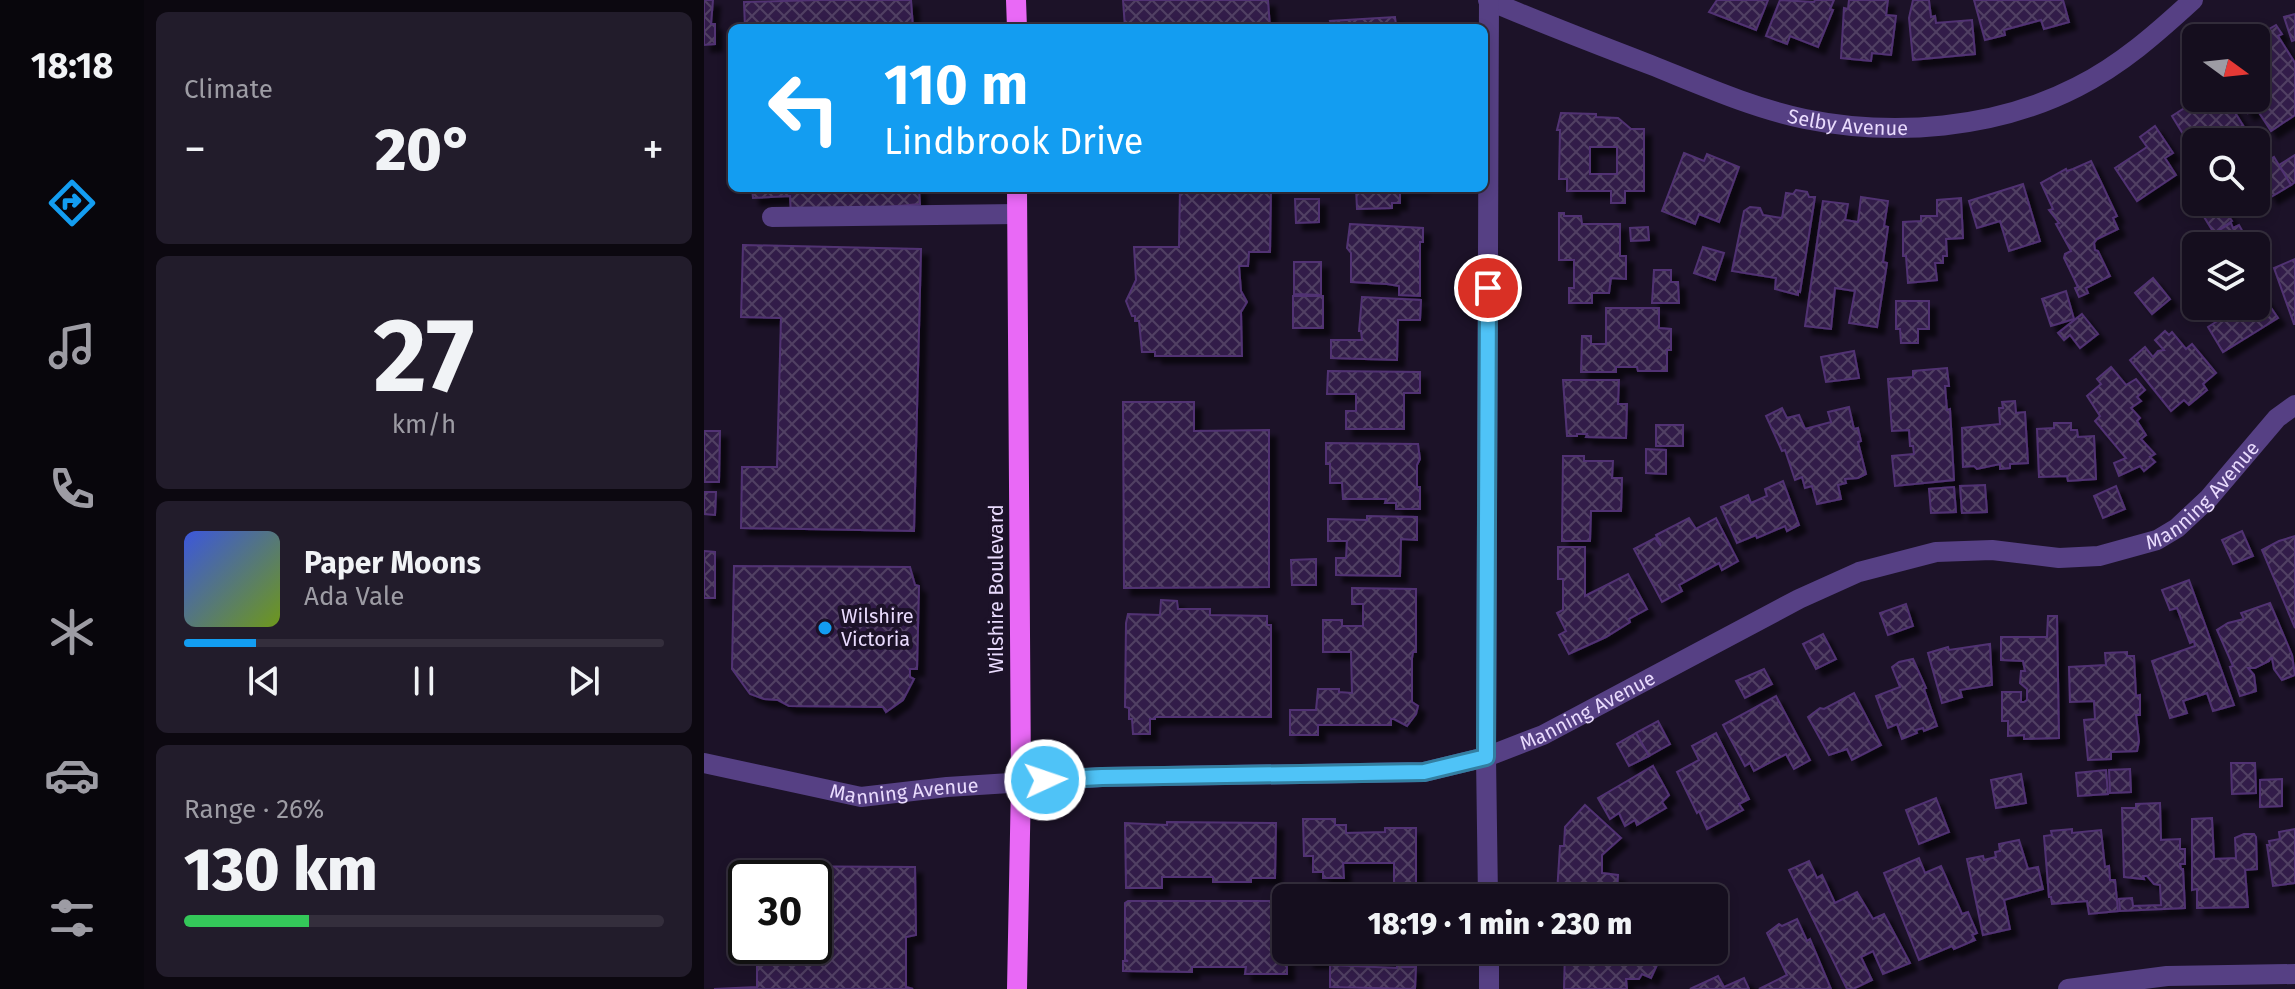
<!DOCTYPE html>
<html lang="en">
<head>
<meta charset="utf-8">
<style>
	body { margin:0; font-family:"Fira Sans",sans-serif; background:#221c2b; color:#f1f3f6; height:100vh; display:flex; flex-direction:column; font-size:30px; white-space:nowrap }
	* { box-sizing:border-box; margin:0 }
	p { font-size:26px; color:#9d9ca4 }
	.icon { flex:none; width:44px; height:44px; fill:none; stroke:currentColor; stroke-width:2; stroke-linecap:round; stroke-linejoin:round }
	.map { position:relative; flex:1; overflow:hidden }
	.sheet { display:flex; flex-direction:column; gap:12px; padding:12px; background:#0c0810; width:560px }
	.sheet>* { flex:none }
	.banner { position:absolute; left:24px; top:24px; width:760px; height:168px; border-radius:12px; box-shadow:0 4px 12px #0003,0 0 0 2px #342e3c; background:#139df1; color:#fff; overflow:hidden }
	.needle { width:52px; rotate:105deg }
	.controls { position:absolute; left:1478px; top:24px; display:grid; gap:16px }
	.controls a { display:grid; place-items:center; width:88px; height:88px; border-radius:12px; background:#150e1e; box-shadow:0 4px 12px #0003,0 0 0 2px #342e3c; font-size:40px }
	.speed { position:absolute; left:24px; top:860px; display:flex; gap:16px; font-size:40px; font-weight:700; text-align:center }
	.speed>* { display:grid; place-content:center; width:104px; height:104px; border-radius:50%; background:#150e1e; box-shadow:0 4px 12px #0003,0 0 0 2px #342e3c; line-height:1 }
	.speed .limit { border:4px solid #111; border-radius:12px; background:#fff; color:#111 }
	.pin { position:absolute; display:grid; place-items:center; width:68px; height:68px; color:#fff; margin:-34px; border:4px solid #fff; border-radius:50%; box-shadow:0 2px 8px #0007 }
	.me { position:absolute; width:88px; margin:-44px; rotate:87deg; stroke-linejoin:round; filter:drop-shadow(0 0 6px #0008) }
	.turn { display:flex; align-items:center; gap:28px; height:168px; padding:0 24px; font-size:36px }
	.turn .icon { width:104px; height:104px; stroke-width:2.5 }
	.turn b { display:block; font-size:56px; line-height:68px }
	.big { font-size:60px; font-weight:800; line-height:1.1 }
	.sheet .widget { flex:1; display:flex; flex-direction:column; justify-content:center; gap:12px; min-width:0; padding:0 28px; border-radius:12px; background:#221c2b }
	.sheet .dial { align-items:center; gap:0 }
	.dial b { font-size:104px; line-height:1 }
	.song { display:flex; align-items:center; gap:24px }
	.cover { width:96px; height:96px; border-radius:12px; background:linear-gradient(135deg,hsl(230 70% 55%),hsl(80 70% 35%)) }
	.played { height:8px; border-radius:4px; background:linear-gradient(90deg,#139df1 15%,#342e3c 15%) }
	.keys { display:flex; justify-content:space-around; direction:ltr }
	.heat { display:flex; justify-content:space-between; align-items:center; font-size:44px; direction:ltr }
	.charge { height:12px; border-radius:6px; background:linear-gradient(90deg,#34c759 26%,#342e3c 0) }
	.trip { position:absolute; left:568px; top:884px; width:456px; height:80px; border-radius:12px; background:#150e1e; box-shadow:0 4px 12px #0003,0 0 0 2px #342e3c; font-weight:800; line-height:80px; text-align:center }
	main { display:flex; flex:1; min-height:0 }
	.dock { display:flex; flex-direction:column; width:144px; justify-content:space-around; align-items:center; background:#08060c; color:#9d9ca4 }
	.dock .icon { width:56px; height:56px }
	.dock .selected { color:#139df1 }
	.dock b { font-size:36px; color:#f1f3f6 }
	.map>svg:first-child { display:block }
	.building { fill:url(#building-cross-hatch); stroke:#513373; stroke-width:2; fill-rule:evenodd; filter:url(#shadow) }
	.lines { fill:none; stroke-linecap:round; stroke-linejoin:round }
	.minor { stroke:#564084; stroke-width:20 }
	.major { stroke:#e969f6; stroke-width:20 }
	.route-casing { stroke:#337fa1; stroke-width:20 }
	.route { stroke:#4fc3f7; stroke-width:14 }
	.poi-dot { fill:#139df1; stroke:#1c1228; stroke-width:3 }
	.labels { text-anchor:middle; stroke-width:8; stroke-linejoin:round; paint-order:stroke }
	.street-label { font-size:20px; fill:#e9dbfd; stroke:#1c1228 }
	.poi-label { font-size:20px; fill:#e9dbfd; stroke:#1c1228; text-anchor:start }
</style>
</head>
<body>
<main>
<nav class="dock">
<b>18:18</b>
<svg class="icon selected" aria-label="directions" viewBox="0 0 24 24"><path d="M12 3l9 9-9 9-9-9zM9 14v-3h6M13 9l2 2-2 2"/></svg>
<svg class="icon" aria-label="music" viewBox="0 0 24 24"><path d="M9 18V5l10-2v13"/><circle cx="6" cy="18" r="3"/><circle cx="16" cy="16" r="3"/></svg>
<svg class="icon" aria-label="phone" viewBox="0 0 24 24"><path d="M5 4h4l2 5-3 2q2 4 5 5l2-3 5 2v4C11 20 4 13 5 4z"/></svg>
<svg class="icon" aria-label="climate" viewBox="0 0 24 24"><path d="M12 3v18M4 7l16 10M4 17L20 7"/></svg>
<svg class="icon" aria-label="car" viewBox="0 0 24 24"><path d="M5 17H2v-5l4-1 3-4h7l3 4 3 1v5h-3M9 17h6M6 11h13"/><circle cx="7" cy="17" r="2"/><circle cx="17" cy="17" r="2"/></svg>
<svg class="icon" aria-label="filters" viewBox="0 0 24 24"><path d="M4 7h16M4 17h16"/><circle cx="9" cy="7" r="2"/><circle cx="15" cy="17" r="2"/></svg>
</nav>
<section class="sheet">
<div class="widget"><p>Climate</p>
<div class="heat"><a>−</a><b class="big">20°</b><a>+</a></div>
</div>
<div class="widget dial"><b>27</b><p>km/h</p></div>
<div class="widget">
<div class="song"><i class="cover"></i><div><b>Paper Moons</b><p>Ada Vale</p></div></div>
<div class="played"></div>
<div class="keys"><svg class="icon" aria-label="previous" viewBox="0 0 24 24"><path d="M18 5L8 12l10 7zM5 5v14"/></svg><svg class="icon" aria-label="pause" viewBox="0 0 24 24"><path d="M8 5v14M16 5v14"/></svg><svg class="icon" aria-label="next" viewBox="0 0 24 24"><path d="M6 5l10 7-10 7zM19 5v14"/></svg></div>
</div>
<div class="widget"><p>Range · 26%</p><b class="big">130 km</b><div class="charge"></div></div>
</section>
<div class="map">
<svg width="1591" height="989" viewBox="0 0 1591 989">
	<defs>
		<pattern id="building-cross-hatch" width="8" height="8" patternUnits="userSpaceOnUse" patternTransform="scale(2)"><rect width="8" height="8" fill="#331f48"/><path d="M0 0l8 8M0 8l8-8" fill="none" stroke="#513f63"/></pattern>
		<filter id="shadow"><feDropShadow dx="7" dy="7" stdDeviation="2" flood-color="#0009"/></filter>
	</defs>
	<rect width="100%" height="100%" fill="#1c1228"/>
	<g class="building">
		<polygon points="0,0 9,0 7,24 11,24 11,44 0,45"/>
		<polygon points="114,0 207,0 209,28 41,28 40,2"/>
		<polygon points="419,0 564,0 566,28 421,28"/>
		<polygon points="1013,0 1064,0 1052,30 1005,12"/>
		<polygon points="1076,0 1110,2 1111,0 1130,0 1126,9 1129,10 1114,47 1086,36 1083,44 1062,36"/>
		<polygon points="1145,0 1184,0 1182,15 1192,16 1187,55 1168,53 1167,61 1137,58 1140,8 1144,9"/>
		<polygon points="1209,0 1225,0 1227,17 1231,16 1232,23 1268,20 1271,54 1209,60 1205,18"/>
		<polygon points="1270,0 1359,0 1365,22 1340,29 1337,20 1300,30 1301,35 1281,40"/>
		<polygon points="1591,14 1591,40 1588,41 1580,17"/>
		<polygon points="691,17 692,25 712,24 712,28 628,28 626,21"/>
		<polygon points="1572,25 1578,34 1574,36 1591,63 1591,115 1567,131 1552,108 1544,113 1535,98 1552,98 1552,77 1557,74 1552,66 1552,41 1560,36 1558,33"/>
		<polygon points="1496,98 1522,98 1545,135 1534,142 1492,142 1492,149 1490,145 1487,147 1468,116"/>
		<path d="M857,113L892,114V117L914,118L927,129H940V191H921V203H907V191H863V179H855L856,130H853ZM886,147H913V174H886Z"/>
		<polygon points="1451,126 1469,153 1461,158 1472,175 1433,201 1411,168 1443,147 1436,137"/>
		<polygon points="980,153 1000,161 1003,154 1035,167 1015,222 995,214 991,224 958,211"/>
		<polygon points="1591,155 1591,182 1587,185 1575,165"/>
		<polygon points="1570,157 1587,185 1567,197 1552,172 1552,168"/>
		<polygon points="1387,161 1413,216 1409,218 1414,229 1393,239 1390,243 1391,250 1394,251 1406,276 1382,288 1384,293 1375,297 1371,288 1374,287 1360,258 1361,254 1367,251 1352,224 1355,223 1345,210 1349,209 1337,183 1362,169 1363,171 1369,169"/>
		<polygon points="1319,184 1336,241 1305,251 1296,221 1273,228 1265,201"/>
		<polygon points="48,188 215,188 216,204 87,216 86,196 49,198"/>
		<polygon points="476,188 567,188 566,252 545,252 544,266 535,266 537,291 543,302 537,312 538,356 451,356 451,352 438,352 435,321 431,321 431,316 428,316 422,301 432,280 430,247 475,247"/>
		<polygon points="652,188 719,188 696,188 696,203 688,203 688,208 653,209"/>
		<polygon points="1092,190 1103,192 1105,197 1111,197 1096,292 1094,291 1094,295 1071,289 1072,278 1028,271 1040,211 1046,207 1056,208 1059,215 1078,218 1082,193 1089,194"/>
		<polygon points="1157,197 1184,201 1180,226 1184,227 1179,262 1183,263 1173,327 1145,323 1151,291 1131,288 1127,329 1101,326 1119,201 1144,204 1141,220 1154,222"/>
		<polygon points="1257,198 1259,238 1242,239 1243,256 1239,256 1239,263 1231,263 1233,280 1204,283 1202,256 1199,256 1199,222 1217,221 1217,216 1233,216 1233,200"/>
		<polygon points="591,199 615,199 615,222 592,223"/>
		<polygon points="1512,202 1515,202 1528,221 1510,233 1497,212"/>
		<polygon points="855,213 860,213 860,216 877,216 878,224 916,224 916,256 922,256 922,279 907,278 905,293 888,293 888,303 865,303 865,288 870,288 870,260 855,260"/>
		<polygon points="1527,223 1529,228 1535,225 1544,241 1539,246 1510,246 1507,241 1511,239 1509,234"/>
		<polygon points="646,224 719,228 719,242 716,242 716,296 695,295 695,286 683,284 647,282 647,253 643,248"/>
		<polygon points="944,227 945,240 927,241 926,228"/>
		<polygon points="39,245 217,249 210,531 37,528 38,467 73,467 77,318 37,317"/>
		<polygon points="999,247 1020,253 1011,280 990,273"/>
		<polygon points="1591,259 1591,324 1590,324 1570,268"/>
		<polygon points="590,262 617,262 617,295 590,294"/>
		<polygon points="950,270 967,270 967,282 974,282 975,303 948,303"/>
		<polygon points="1449,278 1466,299 1448,314 1431,293"/>
		<polygon points="1552,286 1574,318 1519,352 1504,327 1529,311 1526,306 1552,306"/>
		<polygon points="1362,291 1370,319 1347,326 1338,299"/>
		<rect x="589" y="296" width="30" height="32"/>
		<polygon points="658,297 717,300 716,320 694,320 693,360 627,358 627,340 658,340 657,331 655,331"/>
		<polygon points="1192,301 1225,301 1225,329 1214,329 1214,343 1197,343 1196,329 1192,329"/>
		<polygon points="902,308 955,308 955,328 967,329 967,350 963,350 963,371 934,371 933,367 912,367 912,372 877,372 878,336 887,336 887,344 902,344"/>
		<polygon points="1378,314 1394,334 1376,348 1366,335 1360,340 1354,333"/>
		<polygon points="1461,331 1465,335 1468,332 1482,349 1488,344 1512,373 1499,384 1503,390 1485,405 1480,400 1467,411 1426,360 1441,347 1449,357 1454,351 1460,350 1451,340"/>
		<polygon points="1150,351 1155,378 1122,382 1117,357"/>
		<polygon points="1407,367 1422,385 1432,379 1441,390 1433,397 1437,401 1427,408 1436,418 1433,421 1442,435 1437,439 1451,454 1446,457 1451,462 1440,471 1436,466 1415,476 1410,463 1422,458 1391,421 1396,416 1383,396 1397,384 1393,379"/>
		<polygon points="1243,368 1245,386 1241,386 1243,410 1246,409 1250,480 1191,486 1188,456 1210,454 1209,446 1206,446 1205,430 1188,431 1184,379 1209,377 1209,371"/>
		<polygon points="624,371 716,372 716,393 700,393 700,429 642,429 642,411 652,411 652,394 623,394"/>
		<polygon points="859,380 915,380 914,404 923,404 922,438 882,437 883,434 873,434 873,436 863,436"/>
		<polygon points="1311,401 1312,413 1321,412 1324,463 1306,464 1306,468 1296,469 1296,464 1273,469 1270,466 1259,467 1258,428 1296,424 1295,408 1299,408 1298,402"/>
		<polygon points="419,402 490,402 490,431 565,430 565,587 420,588"/>
		<polygon points="1145,407 1150,429 1154,428 1157,441 1154,442 1162,474 1154,478 1141,479 1142,483 1134,485 1137,499 1113,504 1108,486 1101,488 1098,477 1091,480 1081,450 1078,451 1062,416 1078,408 1083,418 1095,415 1101,429 1127,422 1124,412"/>
		<polygon points="1350,423 1367,423 1367,430 1373,430 1374,437 1390,436 1392,479 1364,481 1363,476 1335,477 1333,429 1350,428"/>
		<rect x="952" y="425" width="27" height="21"/>
		<polygon points="0,431 16,431 15,482 0,482"/>
		<polygon points="622,443 714,444 716,459 713,465 713,487 716,487 716,509 692,509 692,503 681,503 682,499 639,499 638,483 626,483 626,464 622,464"/>
		<polygon points="942,449 962,450 962,474 942,473"/>
		<polygon points="859,456 880,456 880,461 909,461 908,478 918,478 917,511 887,511 886,541 858,541"/>
		<polygon points="1079,481 1095,525 1083,531 1081,526 1053,538 1052,535 1033,543 1017,507 1044,495 1047,503 1063,496 1061,489"/>
		<polygon points="1281,485 1283,512 1258,513 1256,486"/>
		<polygon points="1412,486 1421,509 1399,518 1390,496"/>
		<polygon points="1250,487 1252,512 1227,513 1225,489"/>
		<polygon points="0,492 12,492 11,515 0,514"/>
		<polygon points="663,516 713,517 713,540 697,539 696,576 632,575 632,558 642,558 643,541 624,541 624,519 663,520"/>
		<polygon points="985,518 992,529 1012,518 1034,561 1018,570 1015,563 975,585 978,591 958,602 930,549 951,538 957,546 952,535"/>
		<polygon points="1538,531 1549,556 1529,564 1518,540"/>
		<polygon points="1591,536 1591,628 1558,550 1575,541"/>
		<polygon points="854,547 881,547 881,596 924,574 943,609 925,619 926,622 902,637 865,654 855,635 862,631 853,613 859,610 859,579 854,579"/>
		<polygon points="0,551 11,552 11,598 0,598"/>
		<polygon points="612,559 612,585 588,585 587,560"/>
		<polygon points="30,566 206,567 211,585 215,586 213,669 206,669 206,677 210,679 199,700 182,712 179,707 85,706 74,700 60,699 46,694 28,669"/>
		<polygon points="1485,580 1530,705 1509,711 1503,693 1479,701 1483,713 1466,718 1448,661 1491,646 1490,641 1486,643 1473,608 1466,610 1458,590"/>
		<polygon points="648,588 712,589 712,652 709,652 708,658 708,702 714,706 712,714 703,726 690,719 687,719 687,725 614,725 614,735 586,735 586,710 612,710 614,689 635,689 635,692 648,693 647,652 619,652 619,620 638,620 638,626 659,626 659,604 648,604"/>
		<polygon points="457,600 473,601 474,609 506,609 506,615 563,616 563,625 567,625 567,717 451,717 451,719 446,719 446,734 429,734 428,719 425,719 425,708 421,707 422,623 424,614 456,615"/>
		<polygon points="1566,603 1588,655 1591,675 1578,680 1570,669 1568,658 1566,659 1565,661 1551,668 1544,668 1550,675 1552,691 1536,696 1526,667 1529,666 1513,630 1524,623 1540,619 1537,613"/>
		<polygon points="1202,604 1209,626 1184,635 1176,613"/>
		<polygon points="1344,616 1353,616 1355,738 1320,739 1320,735 1304,736 1304,721 1298,721 1298,692 1317,692 1317,702 1320,702 1323,700 1323,689 1316,683 1317,671 1321,671 1319,661 1297,660 1297,637 1343,637"/>
		<polygon points="1119,634 1132,659 1112,669 1099,644"/>
		<polygon points="1286,644 1288,685 1256,690 1258,697 1238,703 1224,653 1244,647 1245,650"/>
		<polygon points="1423,652 1423,656 1430,656 1432,696 1436,695 1436,715 1432,715 1435,741 1433,751 1407,752 1407,759 1384,760 1380,720 1391,719 1390,701 1366,702 1365,667 1402,665 1401,653"/>
		<polygon points="1209,659 1222,688 1220,689 1233,726 1220,731 1219,728 1212,730 1213,733 1198,739 1193,724 1184,728 1172,696 1196,687 1188,667 1195,662"/>
		<polygon points="1060,669 1068,684 1041,698 1032,681"/>
		<polygon points="1150,693 1177,745 1148,760 1143,749 1125,755 1104,717 1116,708 1120,709"/>
		<polygon points="1072,696 1106,760 1090,769 1082,754 1050,771 1046,763 1041,766 1019,725"/>
		<polygon points="954,721 966,744 945,756 932,733"/>
		<polygon points="932,733 945,756 925,766 913,744"/>
		<polygon points="1012,733 1045,799 1035,804 1039,810 1003,829 995,811 993,813 973,772 995,760 988,746"/>
		<polygon points="1527,763 1551,763 1552,793 1528,794"/>
		<polygon points="949,766 965,795 958,802 962,808 933,825 931,820 921,826 915,813 906,819 894,798"/>
		<polygon points="1426,769 1427,792 1406,793 1405,770"/>
		<polygon points="1402,770 1404,794 1374,796 1372,773"/>
		<polygon points="1317,774 1322,803 1292,808 1287,780"/>
		<polygon points="1578,779 1578,806 1556,807 1556,780"/>
		<polygon points="1232,798 1245,832 1215,844 1202,810"/>
		<polygon points="1456,803 1457,840 1476,839 1476,849 1481,849 1481,864 1476,864 1477,869 1479,869 1481,908 1416,911 1415,899 1428,898 1429,906 1457,905 1456,885 1450,884 1443,876 1439,876 1440,879 1420,877 1418,808 1432,808 1432,804"/>
		<polygon points="881,805 917,838 898,855 898,873 914,875 913,893 916,893 916,898 856,898 857,893 853,893 856,846 860,846 861,827"/>
		<polygon points="1508,818 1510,859 1532,858 1531,838 1540,834 1550,834 1552,837 1553,869 1541,870 1544,907 1493,908 1493,889 1488,890 1488,819"/>
		<polygon points="599,819 631,819 631,825 642,825 642,833 681,832 681,828 712,828 712,883 690,883 690,863 639,863 640,878 619,878 619,872 609,872 609,856 600,856"/>
		<polygon points="463,822 572,823 571,878 547,878 547,882 509,882 509,877 458,877 458,888 422,888 421,823 463,825"/>
		<polygon points="1368,829 1368,833 1397,830 1401,867 1405,866 1406,880 1411,880 1414,911 1385,914 1383,901 1348,904 1347,897 1345,897 1340,836 1348,835 1347,831"/>
		<polygon points="1591,829 1591,883 1569,886 1563,845 1566,845 1565,841 1576,839 1575,832"/>
		<polygon points="1315,840 1324,869 1334,867 1339,889 1300,900 1306,929 1279,935 1263,859 1279,856 1280,860 1292,857 1291,852 1296,851 1295,844"/>
		<polygon points="1215,858 1221,873 1237,866 1258,914 1264,912 1273,933 1268,935 1271,940 1250,949 1248,946 1215,960 1180,873"/>
		<polygon points="1105,861 1113,878 1118,875 1131,903 1153,892 1169,919 1180,914 1206,963 1179,974 1169,951 1157,957 1168,980 1149,989 1143,989 1085,870"/>
		<polygon points="42,866 211,867 212,935 202,937 202,987 209,989 10,989 53,987 53,946 110,946 110,878 42,878 42,935 37,933 38,895 42,895"/>
		<polygon points="424,901 582,901 583,974 541,974 542,967 488,967 488,972 419,971 419,961 424,961 421,960 421,903"/>
		<polygon points="1093,919 1103,941 1106,939 1127,989 1055,989 1083,975 1063,933 1075,924 1078,926"/>
		<rect x="603" y="950" width="26" height="11"/>
		<polygon points="861,950 948,951 943,961 953,965 947,978 938,974 935,979 922,979 923,989 860,989"/>
		<polygon points="693,964 699,964 698,967 712,967 711,989 626,987 626,965 693,968"/>
		<polygon points="1014,976 1020,987 1040,978 1045,989 986,989"/>
	</g>
	<g class="lines">
		<g class="minor">
			<path id="s1" d="M784,0C837,23 892,44 947,65C997,85 1048,108 1101,119C1190,137 1291,129 1373,87C1417,65 1453,33 1489,0"/>
			<polyline points="68,217 313,214"/>
			<path id="s2" d="M0,763L157,797L243,787L398,777L720,772L782,757L839,735L1095,599L1155,572L1232,552L1288,550L1355,558L1395,556L1453,540L1473,528L1505,498L1573,418L1591,405"/>
			<polyline points="784,898 782,757 785,0"/>
			<polyline points="785,950 785,989"/>
			<polyline points="1364,989 1463,976 1591,974"/>
		</g>
		<g class="major">
			<polyline points="312,0 313,28"/>
			<polyline points="313,188 317,782 313,989"/>
		</g>
	</g>
	<g class="lines">
		<defs>
			<polyline id="route" points="341,780 398,777 720,772 782,757 784,288"/>
		</defs>
		<use href="#route" class="route-casing"/>
		<use href="#route" class="route"/>
	</g>
	<circle class="poi-dot" cx="121" cy="628" r="8"/>
	<g class="labels">
		<g class="street-label">
			<text dy="7" stroke="none"><textPath href="#s1" startOffset="382">Selby Avenue</textPath></text>
			<text dy="7" stroke="none"><textPath href="#s2" startOffset="1572">Manning Avenue</textPath></text>
			<text transform="translate(292 589) rotate(-90)" y="7">Wilshire Boulevard</text>
			<text dy="7" stroke="none"><textPath href="#s2" startOffset="900">Manning Avenue</textPath></text>
			<text dy="7" stroke="none"><textPath href="#s2" startOffset="204">Manning Avenue</textPath></text>
		</g>
		<g class="poi-label">
			<text x="137" y="623">Wilshire<tspan x="137" dy="23">Victoria</tspan></text>
		</g>
	</g>
</svg>
<div class="controls">
<a><svg class="needle" viewBox="-14 -14 28 28"><path d="M0-13l5 13h-10z" fill="#e53935"/><path d="M0 13l5-13h-10z" fill="#9d9ca4"/></svg></a>
<a><svg class="icon" aria-label="search" viewBox="0 0 24 24"><circle cx="10" cy="10" r="6"/><path d="M15 15l6 6"/></svg></a>
<a><svg class="icon" aria-label="layers" viewBox="0 0 24 24"><path d="M12 4l9 5-9 5-9-5zM3 14l9 5 9-5"/></svg></a>
</div>
<div class="speed"><div class="limit">30</div></div>
<div class="pin" style="left:784px;top:288px;background:#d93025"><svg class="icon" aria-label="arrive" viewBox="0 0 24 24"><path d="M6 21V4h12l-3 4 3 4H6"/></svg></div>
<svg class="me" style="left:341px;top:780px" viewBox="-20 -20 40 40"><circle r="17" fill="#4fc3f7" stroke="#fff" stroke-width="3"/><path d="M0-11L8 9 0 5-8 9z" fill="#fff"/></svg>
<div class="trip">18:19 · 1 min · 230 m</div>
<div class="banner">
<div class="turn"><svg class="icon" aria-label="left" viewBox="0 0 24 24"><path d="M17 20v-9H6M10 6l-5 5 5 5"/></svg><div><b>110 m</b>Lindbrook Drive</div></div>
</div>
</div>
</main>
</body>
</html>
